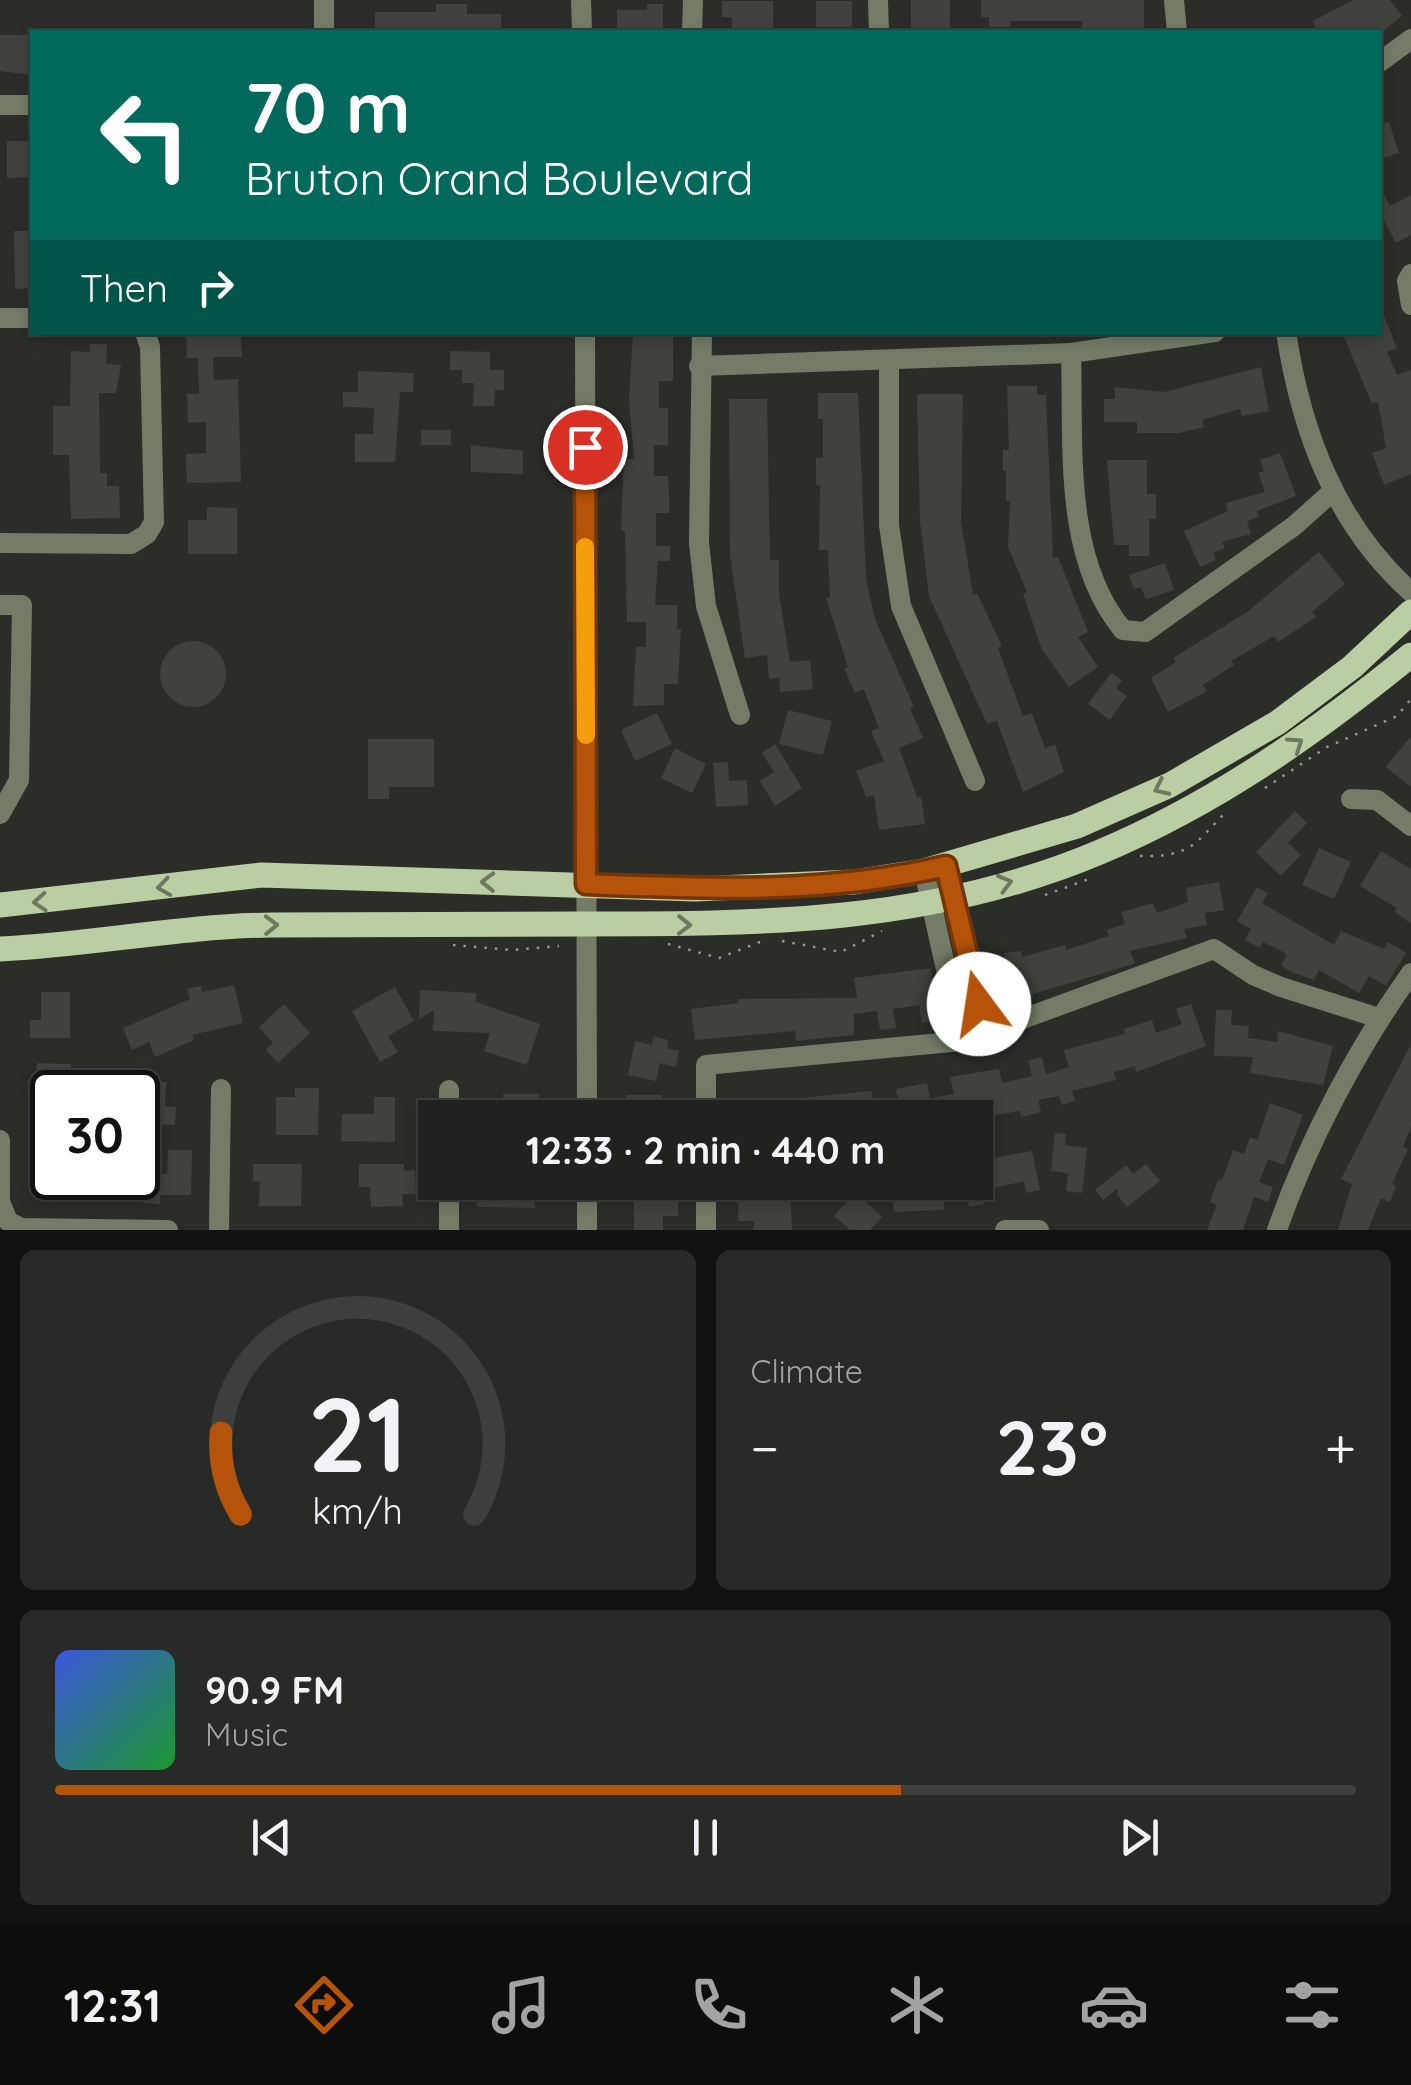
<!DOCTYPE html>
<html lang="en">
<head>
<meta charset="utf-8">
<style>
	body { margin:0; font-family:Quicksand,sans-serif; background:#282a28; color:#f1f3f6; height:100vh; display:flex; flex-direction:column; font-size:38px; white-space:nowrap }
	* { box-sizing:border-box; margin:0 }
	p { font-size:32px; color:#a2a4a4 }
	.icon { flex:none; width:55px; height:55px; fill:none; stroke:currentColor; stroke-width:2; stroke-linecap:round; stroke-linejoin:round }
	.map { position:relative; height:1230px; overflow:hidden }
	.sheet { display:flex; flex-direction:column; gap:20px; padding:20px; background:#121311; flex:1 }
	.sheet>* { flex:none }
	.top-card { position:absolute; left:30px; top:30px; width:1352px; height:305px; border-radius:0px; box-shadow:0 5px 15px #0003,0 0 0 2px #3d3f3d; background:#00695c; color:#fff; overflow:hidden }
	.speed { position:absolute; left:30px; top:1070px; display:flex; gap:20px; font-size:50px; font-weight:700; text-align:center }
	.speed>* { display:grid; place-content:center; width:130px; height:130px; border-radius:50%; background:#20221f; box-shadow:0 5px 15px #0003,0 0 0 2px #3d3f3d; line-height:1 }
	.speed .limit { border:5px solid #111; border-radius:15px; background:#fff; color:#111 }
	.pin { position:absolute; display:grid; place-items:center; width:85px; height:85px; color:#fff; margin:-42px; border:5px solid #fff; border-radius:50%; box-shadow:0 2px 10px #0007 }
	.me { position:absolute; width:110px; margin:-55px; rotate:346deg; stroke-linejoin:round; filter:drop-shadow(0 0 8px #0008) }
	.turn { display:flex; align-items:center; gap:35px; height:210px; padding:0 50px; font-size:45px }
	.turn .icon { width:130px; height:130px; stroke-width:2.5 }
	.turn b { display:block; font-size:70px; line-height:85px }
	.then { display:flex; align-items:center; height:95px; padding:0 50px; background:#0003; gap:20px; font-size:38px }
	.big { font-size:75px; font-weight:700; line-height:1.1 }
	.sheet .card { flex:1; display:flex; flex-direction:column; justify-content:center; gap:15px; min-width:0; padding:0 35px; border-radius:15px; background:#282a28 }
	.sheet .dial { align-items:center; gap:0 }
	.dial svg { height:260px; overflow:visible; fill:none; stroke:#3d3f3d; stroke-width:7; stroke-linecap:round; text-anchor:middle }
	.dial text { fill:#f1f3f6; stroke:none }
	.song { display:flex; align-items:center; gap:30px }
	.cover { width:120px; height:120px; border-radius:15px; background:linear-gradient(135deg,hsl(230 70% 55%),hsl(130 70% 35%)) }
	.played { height:10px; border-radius:5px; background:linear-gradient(90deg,#b45309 65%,#3d3f3d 65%) }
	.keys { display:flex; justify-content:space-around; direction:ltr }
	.heat { display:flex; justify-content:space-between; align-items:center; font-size:55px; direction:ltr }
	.sheet .tiles { flex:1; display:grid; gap:20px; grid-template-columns:1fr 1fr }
	.card:last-child { grid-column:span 2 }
	.trip { position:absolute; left:418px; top:1100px; width:575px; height:100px; border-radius:0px; background:#20221f; box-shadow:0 5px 15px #0003,0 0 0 2px #3d3f3d; font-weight:700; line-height:100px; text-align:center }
	.menu { display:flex; height:160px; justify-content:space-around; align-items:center; background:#0d0e0c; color:#a2a4a4 }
	.menu .icon { width:70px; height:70px }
	.menu .on { color:#b45309 }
	.menu b { font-size:45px; color:#f1f3f6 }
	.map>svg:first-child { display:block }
	.building { fill:#40423e }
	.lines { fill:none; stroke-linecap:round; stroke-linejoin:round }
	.path { stroke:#959793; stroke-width:2.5; stroke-dasharray:2.5 8; stroke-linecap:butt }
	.minor { stroke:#747c68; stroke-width:20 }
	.major { stroke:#bbcda2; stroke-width:25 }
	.oneway { stroke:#6e7860 }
	.route-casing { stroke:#753606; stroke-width:25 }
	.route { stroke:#b45309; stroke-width:18 }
	.slow { stroke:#f59e0b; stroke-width:18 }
</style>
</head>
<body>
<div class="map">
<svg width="1411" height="1230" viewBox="0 0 1411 1230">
	<rect width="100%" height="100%" fill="#2b2d29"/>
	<g class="building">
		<rect x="911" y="0" width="39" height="32"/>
		<polygon points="981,0 1144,0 1144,28 1082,28 1082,21 1010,21 1010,27 989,27 989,17 981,17"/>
		<polygon points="1353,0 1390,0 1402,16 1382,32 1317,32 1313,21"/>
		<polygon points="722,1 773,1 773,28 732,28 732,17 722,17"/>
		<rect x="816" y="1" width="36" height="26"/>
		<polygon points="436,4 467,4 467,14 501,14 501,32 375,32 375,12 436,12"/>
		<polygon points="647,4 663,4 663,32 617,32 617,10 647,10"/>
		<polygon points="0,35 32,35 32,75 0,71"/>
		<polygon points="1389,122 1399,153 1380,159 1380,125"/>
		<polygon points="7,141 32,141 32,177 7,178"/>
		<polygon points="1380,186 1390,206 1411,195 1411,235 1396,243 1380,212"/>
		<polygon points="14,231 32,231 32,288 15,289"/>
		<polygon points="1381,308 1397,348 1387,352 1397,375 1411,370 1411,474 1384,485 1372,453 1386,448 1378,402 1372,404 1342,332 1380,332"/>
		<polygon points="186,332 241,332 242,357 213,357 214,380 238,379 241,482 187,483 186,454 206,453 206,422 188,423 187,394 199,394 198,358 187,358"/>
		<polygon points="633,332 673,332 673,381 659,381 659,408 668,408 668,445 654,445 654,476 668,476 669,497 669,513 656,513 656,546 670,546 670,561 658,561 655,605 677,605 677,629 681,629 678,684 664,684 664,705 633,706 636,647 646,647 646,622 627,622 625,531 621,531 624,459 634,459 629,400"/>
		<polygon points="90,344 107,344 106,364 121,365 116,393 99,393 100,473 107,473 107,486 119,486 120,518 71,519 69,455 53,455 53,406 70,406 71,351 90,352"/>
		<polygon points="450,351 490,352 490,370 504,370 504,390 495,390 494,406 473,406 474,383 462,383 462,370 450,370"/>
		<polygon points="1261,367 1269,411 1242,416 1240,409 1202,420 1204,427 1179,433 1137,433 1137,422 1104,422 1104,399 1115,399 1115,387 1164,392"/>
		<polygon points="358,371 414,373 413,392 400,392 395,462 355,462 355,434 373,434 374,408 343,407 343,392 358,392"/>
		<polygon points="1007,386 1037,386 1037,395 1046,395 1053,558 1058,557 1088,632 1078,637 1098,667 1069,687 1042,650 1023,594 1027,592 1008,547 1010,501 1006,501 1006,471 1003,471 1003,450 1009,450"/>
		<polygon points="818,393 858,393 866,579 875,619 914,707 910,708 923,738 899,748 917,797 921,797 925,824 879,830 874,795 866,797 856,771 884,761 871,731 879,728 864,689 855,693 844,668 848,667 826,598 830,598 828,550 819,550 820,485 816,485 816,458 823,458 823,419 818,419"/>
		<polygon points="917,394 963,394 961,521 973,595 977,593 1002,646 998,648 1023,716 1032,713 1045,748 1055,745 1064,772 1023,792 997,721 987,724 929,596 920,521"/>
		<polygon points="729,399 767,399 770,560 779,560 779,594 790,662 810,660 813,689 780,692 779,678 769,679 767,655 745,658 730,555"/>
		<rect x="421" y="430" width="30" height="15"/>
		<polygon points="471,445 523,451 523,474 471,472"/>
		<polygon points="1280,453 1296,496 1257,511 1259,517 1247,521 1251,534 1222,542 1225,548 1213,553 1216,560 1200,567 1184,531 1228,511 1226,503 1265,492 1258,473 1264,471 1260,460"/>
		<polygon points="1107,460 1147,460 1147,494 1156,494 1156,519 1149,519 1149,556 1129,556 1129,545 1114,545"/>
		<polygon points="207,507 237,508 237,554 188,554 188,520 207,520"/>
		<polygon points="1319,552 1345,584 1312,612 1316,617 1278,642 1274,636 1231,661 1234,665 1203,685 1207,691 1168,712 1151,678 1176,662 1173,658 1247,612"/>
		<polygon points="1165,563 1174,590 1146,599 1141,587 1134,589 1129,575"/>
		<circle cx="193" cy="674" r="33"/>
		<polygon points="1111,673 1122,680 1116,688 1127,696 1110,720 1088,704"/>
		<polygon points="788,710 832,721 823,755 779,744"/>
		<polygon points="657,713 672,744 635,761 621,730"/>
		<polygon points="1411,736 1411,787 1386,767"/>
		<polygon points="368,739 434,739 434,787 389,787 389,799 368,799"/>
		<polygon points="775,744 802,788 775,806 760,781 774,772 762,753"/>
		<polygon points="675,748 706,764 692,793 661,778"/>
		<polygon points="728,762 729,781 747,780 748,805 716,807 713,763"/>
		<polygon points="1295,811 1307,823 1288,843 1301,855 1281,876 1256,852"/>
		<polygon points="1319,848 1351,862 1334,899 1302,885"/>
		<polygon points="1381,851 1411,869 1411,924 1394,911 1397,908 1360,886"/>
		<polygon points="1219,882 1224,910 1205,913 1207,925 1184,929 1187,938 1130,951 1135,963 1120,968 1033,994 1033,997 996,1004 990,968 1006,965 1004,953 1021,951 1022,957 1065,945 1066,950 1109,936 1107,930 1125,924 1121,912 1153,903 1157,913 1188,902 1186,888"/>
		<polygon points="1257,887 1268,893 1262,903 1334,945 1341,931 1384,949 1388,942 1406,953 1386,986 1369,976 1359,993 1319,970 1314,980 1294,973 1281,966 1287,954 1263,942 1259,948 1245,940 1251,929 1237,921"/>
		<polygon points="931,968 938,1021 922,1023 919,1005 893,1009 896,1028 880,1030 877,1011 854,1014 854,1035 796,1041 795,1031 695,1040 691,1009 738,1003 738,999 857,998 854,978"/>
		<polygon points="234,985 243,1023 192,1035 194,1040 155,1057 149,1042 132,1050 123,1028 190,999 187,989 201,986 202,992"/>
		<polygon points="395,987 414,1021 388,1036 398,1052 380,1062 352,1011"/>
		<polygon points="420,990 476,993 476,1002 540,1024 527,1065 484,1051 490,1033 433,1031 434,1010 419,1019"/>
		<polygon points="41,992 70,992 70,1038 30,1038 30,1020 41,1020"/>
		<polygon points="284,1004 310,1033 278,1063 266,1050 273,1043 259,1027"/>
		<polygon points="1191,1004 1206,1046 1136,1072 1135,1066 1114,1072 1116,1080 1072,1091 1075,1101 1062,1105 1059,1096 1038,1100 1041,1112 1021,1117 1020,1111 975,1119 780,1118 780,1100 872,1091 874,1108 899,1105 896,1089 927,1083 930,1098 954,1094 950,1077 999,1069 1002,1083 1032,1076 1028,1060 1042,1057 1046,1074 1069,1067 1064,1050 1125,1034 1124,1029 1152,1020 1156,1033 1182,1024 1176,1009"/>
		<polygon points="1216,1010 1232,1010 1231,1025 1249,1026 1248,1038 1277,1042 1278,1031 1333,1046 1323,1085 1250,1073 1253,1057 1214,1056"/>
		<polygon points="653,1036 668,1040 667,1048 679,1051 676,1067 660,1063 656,1081 628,1075 635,1041 652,1045"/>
		<polygon points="1411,1044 1411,1127 1403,1147 1408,1149 1392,1184 1396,1186 1390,1202 1381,1198 1368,1230 1338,1230 1352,1184 1341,1179"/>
		<polygon points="37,1063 71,1064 71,1092 52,1092 52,1114 32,1113"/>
		<polygon points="130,1081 166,1082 165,1106 176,1107 175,1125 138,1124 138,1092 129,1092"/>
		<polygon points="295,1088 319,1088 318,1135 276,1135 276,1097 295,1097"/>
		<rect x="503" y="1094" width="36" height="24"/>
		<polygon points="626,1095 662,1095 662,1118 636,1118 636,1107 626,1107"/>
		<polygon points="374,1097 395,1097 395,1142 341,1141 342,1114 374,1114"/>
		<polygon points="1270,1103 1303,1115 1284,1165 1268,1159 1259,1182 1273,1187 1268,1202 1254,1197 1243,1230 1207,1230 1217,1205 1210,1202 1218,1180 1222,1181 1233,1150 1244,1154 1250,1137 1257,1140"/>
		<polygon points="1055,1133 1066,1134 1065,1145 1087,1148 1082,1193 1066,1191 1068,1173 1051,1171"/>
		<polygon points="168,1150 192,1150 191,1195 160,1195 160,1204 143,1203 144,1173 167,1174"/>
		<polygon points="1032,1151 1040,1190 1026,1193 1024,1181 982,1191 985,1204 969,1207 966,1193 943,1197 945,1210 894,1212 890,1182 975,1182 975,1161"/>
		<polygon points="35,1157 52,1157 52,1178 93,1178 94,1198 70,1199 70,1191 36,1192"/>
		<polygon points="253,1164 302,1164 301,1206 259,1206 260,1181 253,1181"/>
		<polygon points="359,1164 404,1164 404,1171 415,1170 416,1194 402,1194 403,1206 371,1207 370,1187 359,1187"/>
		<polygon points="1146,1164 1160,1181 1127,1207 1117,1195 1118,1188 1103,1200 1095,1190 1126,1165 1133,1174"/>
		<polygon points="477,1182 535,1184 535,1208 477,1207"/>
		<polygon points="739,1182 790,1182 792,1230 753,1230 754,1221 738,1221"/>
		<polygon points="645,1185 678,1185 678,1216 663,1216 663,1230 634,1230 634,1198 645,1198"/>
		<polygon points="855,1192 882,1217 870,1230 850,1230 834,1216"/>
	</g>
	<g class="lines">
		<g class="path">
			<polyline points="1265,788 1327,747 1397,716 1411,699"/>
			<path d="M1140,856C1192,857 1194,844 1228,810"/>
			<polyline points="1045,895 1089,879"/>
			<polyline points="782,941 841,952 882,931"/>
			<polyline points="668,944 719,958 760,942"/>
			<polyline points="453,945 512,950 559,946"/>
		</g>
		<g class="minor">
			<polyline points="324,0 324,32"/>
			<polyline points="581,0 582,32"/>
			<polyline points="878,0 879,32"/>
			<polyline points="1174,0 1177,32"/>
			<polyline points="692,32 693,0"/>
			<polyline points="1380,62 1411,39"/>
			<polyline points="0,105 32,105"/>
			<polyline points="1411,274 1407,281 1411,305"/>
			<polyline points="0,318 32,318"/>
			<polyline points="585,332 587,1118"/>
			<polyline points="702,332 699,543 706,606 740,715"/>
			<path d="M1286,332C1301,431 1335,524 1411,592"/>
			<path d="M1071,353C1074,443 1062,557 1123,630L1145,632L1294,526L1332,492"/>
			<polyline points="889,363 889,525 901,606 975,781"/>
			<polyline points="699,366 1071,353 1215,332"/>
			<polyline points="0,543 131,544 147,534 154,522 150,347 145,332"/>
			<polyline points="0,605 22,605 19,780 0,814"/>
			<polyline points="1351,799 1377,800 1411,826"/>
			<polyline points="945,866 986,1035"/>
			<polyline points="924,871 962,1041"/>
			<polyline points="449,1118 449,1090"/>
			<polyline points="706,1118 706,1065 962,1041 1214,949 1253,975 1281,987 1379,1018"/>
			<polyline points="0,1140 0,1200"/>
			<polyline points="587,1182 587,1230"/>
			<polyline points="706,1182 706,1230"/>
			<polyline points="0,1202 8,1221 21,1228 168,1230"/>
			<polyline points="219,1230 221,1089"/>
			<polyline points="449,1230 449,1182"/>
			<polyline points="1005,1230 1039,1230"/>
			<path d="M1277,1230C1308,1141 1357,1049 1411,973"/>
		</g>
		<g class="major">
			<polyline points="0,905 261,875 695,889 854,882 924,871 1077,826 1170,785 1277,723 1352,667 1411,612"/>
			<path d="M0,949C90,945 180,926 271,925C374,924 477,924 580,924C760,924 930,924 1100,852C1216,803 1314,734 1411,655"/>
		</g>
	</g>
	<defs><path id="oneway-chevron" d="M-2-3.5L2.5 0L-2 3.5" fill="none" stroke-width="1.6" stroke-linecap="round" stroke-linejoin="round" transform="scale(2.5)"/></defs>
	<g class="oneway">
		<use href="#oneway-chevron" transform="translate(1296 744) rotate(-34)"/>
		<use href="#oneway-chevron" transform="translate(1161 788) rotate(155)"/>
		<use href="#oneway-chevron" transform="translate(488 882) rotate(-179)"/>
		<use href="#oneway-chevron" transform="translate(1005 883) rotate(-15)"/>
		<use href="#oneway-chevron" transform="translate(164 887) rotate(172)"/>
		<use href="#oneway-chevron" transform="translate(40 902) rotate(176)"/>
		<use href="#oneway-chevron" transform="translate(271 925) rotate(-1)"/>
		<use href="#oneway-chevron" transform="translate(684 925) rotate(1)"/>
	</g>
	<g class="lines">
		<defs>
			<path id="route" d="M585,447L586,884C706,889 828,894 946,866L979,1004"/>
		</defs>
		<use href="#route" class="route-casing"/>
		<use href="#route" class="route"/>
		<polyline class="slow" points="585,547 586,735"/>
	</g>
</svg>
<div class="speed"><div class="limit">30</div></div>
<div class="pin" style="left:585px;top:447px;background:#d93025"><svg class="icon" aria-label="arrive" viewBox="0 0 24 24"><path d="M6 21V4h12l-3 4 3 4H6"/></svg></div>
<svg class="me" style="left:979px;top:1004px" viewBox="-20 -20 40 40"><circle r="19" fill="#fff"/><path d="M0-13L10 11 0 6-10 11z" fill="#b45309"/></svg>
<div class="trip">12:33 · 2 min · 440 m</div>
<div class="top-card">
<div class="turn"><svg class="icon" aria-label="left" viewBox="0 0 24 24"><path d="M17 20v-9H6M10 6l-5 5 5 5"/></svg><div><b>70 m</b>Bruton Orand Boulevard</div></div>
<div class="then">Then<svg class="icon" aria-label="right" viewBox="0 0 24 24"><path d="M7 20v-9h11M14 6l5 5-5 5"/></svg></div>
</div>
</div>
<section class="sheet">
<div class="tiles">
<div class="card dial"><svg viewBox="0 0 100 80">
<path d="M14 69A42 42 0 1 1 86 69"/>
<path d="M14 69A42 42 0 0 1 8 44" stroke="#b45309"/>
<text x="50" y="56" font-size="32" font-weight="700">21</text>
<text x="50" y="72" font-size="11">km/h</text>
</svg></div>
<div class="card"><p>Climate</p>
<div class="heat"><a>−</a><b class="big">23°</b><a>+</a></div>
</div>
<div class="card">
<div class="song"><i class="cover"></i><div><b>90.9 FM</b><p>Music</p></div></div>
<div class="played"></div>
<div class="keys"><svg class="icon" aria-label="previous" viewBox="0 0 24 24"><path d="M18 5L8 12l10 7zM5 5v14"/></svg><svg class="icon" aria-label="pause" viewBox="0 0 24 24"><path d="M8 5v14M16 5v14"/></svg><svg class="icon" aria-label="next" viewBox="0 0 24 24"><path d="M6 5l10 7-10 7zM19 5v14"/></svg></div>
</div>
</div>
</section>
<nav class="menu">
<b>12:31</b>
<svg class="icon on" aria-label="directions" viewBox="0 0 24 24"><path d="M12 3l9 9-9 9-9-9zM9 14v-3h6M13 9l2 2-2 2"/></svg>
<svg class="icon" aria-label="music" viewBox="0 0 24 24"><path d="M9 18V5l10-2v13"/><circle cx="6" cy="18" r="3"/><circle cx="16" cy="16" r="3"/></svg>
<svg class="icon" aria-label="phone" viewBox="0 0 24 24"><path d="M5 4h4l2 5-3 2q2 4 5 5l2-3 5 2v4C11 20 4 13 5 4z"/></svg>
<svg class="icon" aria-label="climate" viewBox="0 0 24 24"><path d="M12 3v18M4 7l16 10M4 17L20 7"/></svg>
<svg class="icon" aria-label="car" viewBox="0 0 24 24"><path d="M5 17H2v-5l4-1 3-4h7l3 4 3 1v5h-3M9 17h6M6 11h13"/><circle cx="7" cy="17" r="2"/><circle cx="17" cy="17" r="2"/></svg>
<svg class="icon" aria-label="filters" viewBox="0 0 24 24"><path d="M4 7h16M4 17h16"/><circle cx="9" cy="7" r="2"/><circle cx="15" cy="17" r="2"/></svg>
</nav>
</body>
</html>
